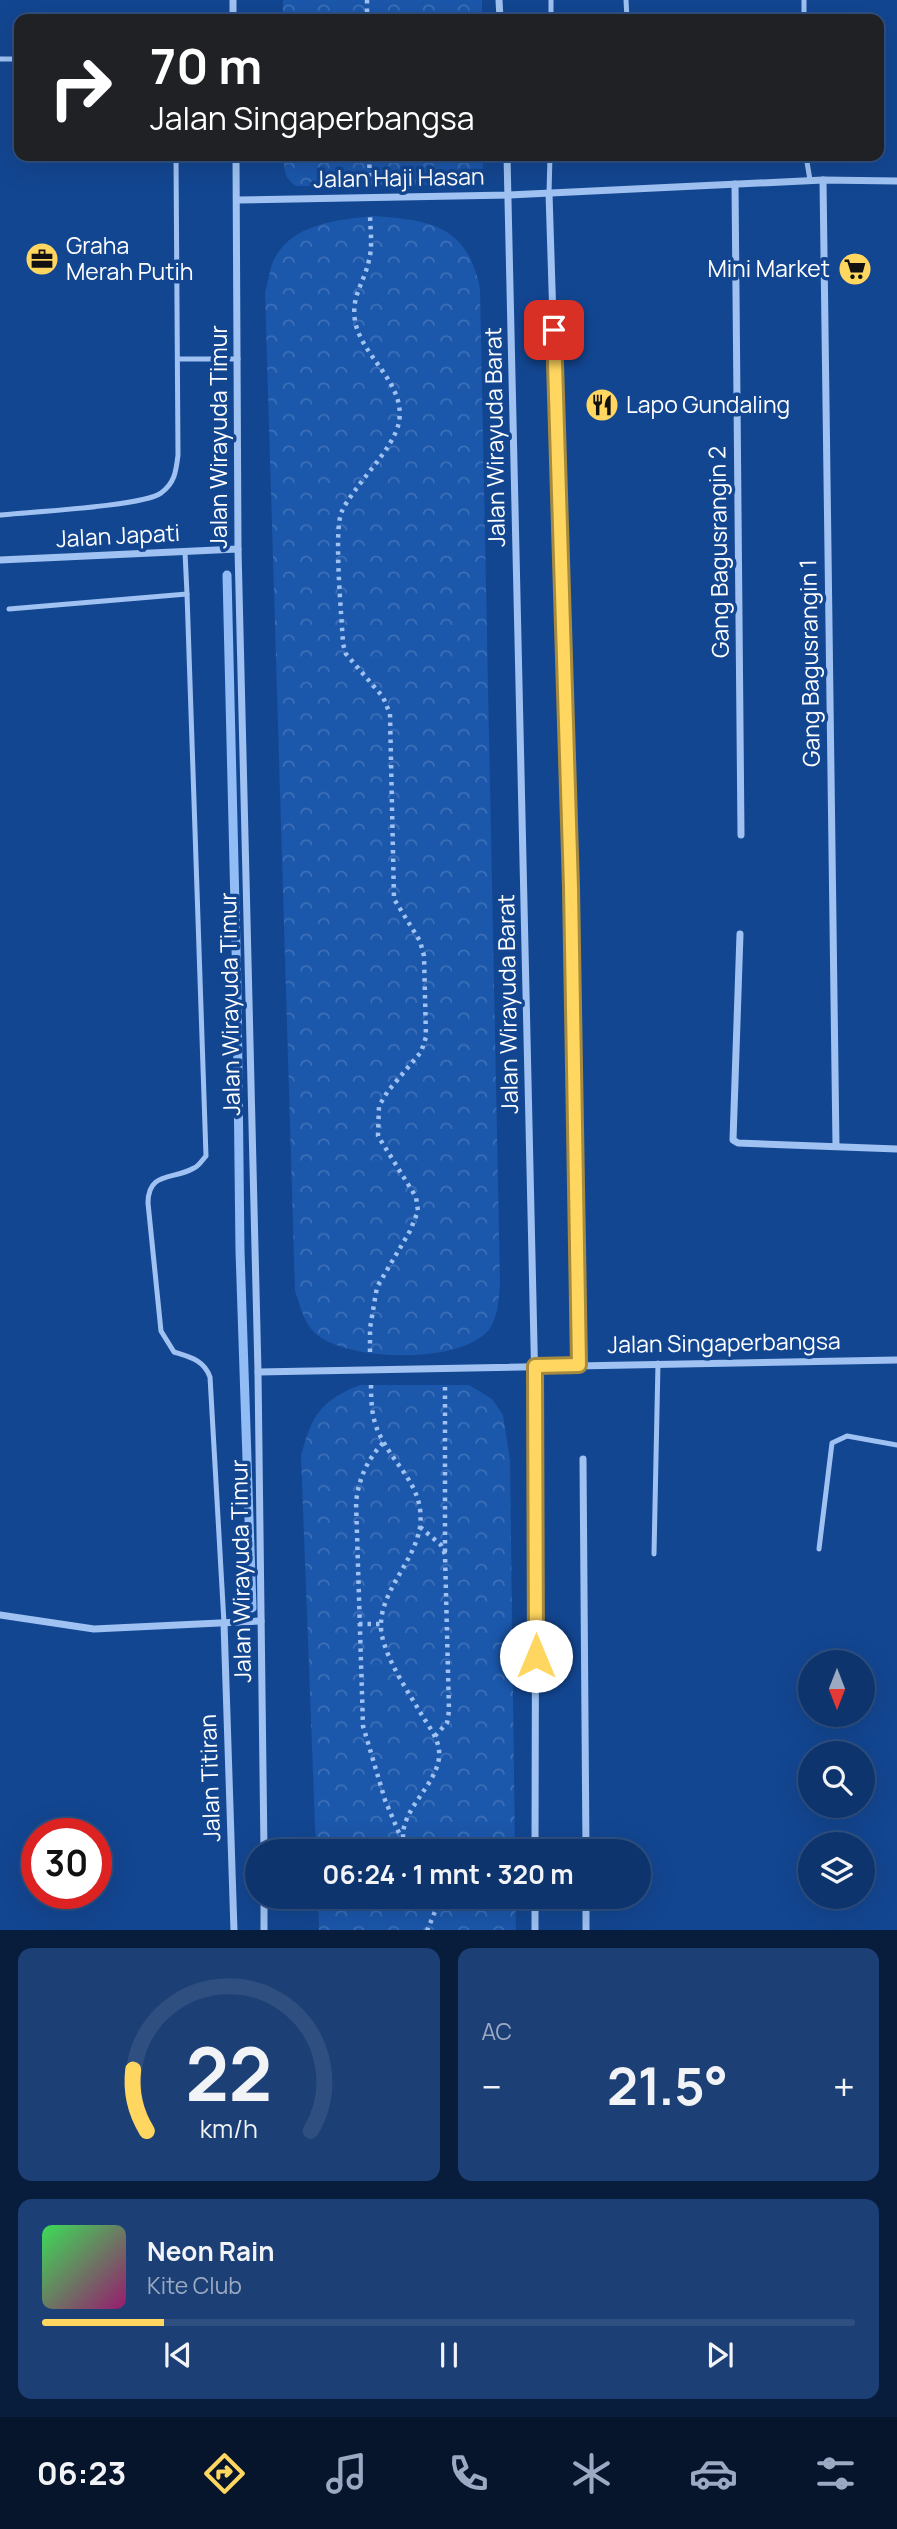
<!DOCTYPE html>
<html lang="id">
<head>
<meta charset="utf-8">
<style>
	body { margin:0; font-family:Manrope,sans-serif; background:#1c3f75; color:#f1f3f6; height:100vh; display:flex; flex-direction:column; font-size:26px; white-space:nowrap }
	* { box-sizing:border-box; margin:0 }
	p { font-size:23px; color:#9baac2 }
	.icon { flex:none; width:38px; height:38px; fill:none; stroke:currentColor; stroke-width:2; stroke-linecap:round; stroke-linejoin:round }
	.map { position:relative; height:1930px; overflow:hidden }
	.details { display:flex; flex-direction:column; gap:18px; padding:18px; background:#081d3c; flex:1 }
	.details>* { flex:none }
	.banner { position:absolute; left:14px; top:14px; width:870px; height:147px; border-radius:14px; box-shadow:0 7px 28px #0002,0 0 0 2px #2e4f80; background:#202124; color:#fff; overflow:hidden }
	.needle { width:46px; rotate:180deg }
	.fabs { position:absolute; left:798px; top:1650px; display:grid; gap:14px }
	.fabs a { display:grid; place-items:center; width:77px; height:77px; border-radius:50%; background:#0e346d; box-shadow:0 7px 28px #0002,0 0 0 2px #2e4f80; font-size:35px }
	.speed { position:absolute; left:21px; top:1818px; display:flex; gap:14px; font-size:35px; font-weight:700; text-align:center }
	.speed>* { display:grid; place-content:center; width:91px; height:91px; border-radius:50%; background:#0e346d; box-shadow:0 7px 28px #0002,0 0 0 2px #2e4f80; line-height:1 }
	.speed .limit { border:10px solid #d22; background:#fff; color:#111 }
	.pin { position:absolute; display:grid; place-items:center; width:60px; height:60px; color:#fff; margin:-30px; border-radius:14px; box-shadow:0 4px 10px #0006 }
	.me { position:absolute; width:77px; margin:-38px; rotate:0deg; stroke-linejoin:round; filter:drop-shadow(0 0 5px #0008) }
	.turn { display:flex; align-items:center; gap:24px; height:147px; padding:0 21px; font-size:32px }
	.turn .icon { width:91px; height:91px; stroke-width:2.5 }
	.turn b { display:block; font-size:49px; line-height:60px }
	.big { font-size:52px; font-weight:700; line-height:1.1 }
	.details .card { flex:1; display:flex; flex-direction:column; justify-content:center; gap:10px; min-width:0; padding:0 24px; border-radius:14px; background:#1c3f75 }
	.details .dial { align-items:center; gap:0 }
	.dial svg { height:182px; overflow:visible; fill:none; stroke:#2e4f80; stroke-width:7; stroke-linecap:round; text-anchor:middle }
	.dial text { fill:#f1f3f6; stroke:none }
	.song { display:flex; align-items:center; gap:21px }
	.cover { width:84px; height:84px; border-radius:10px; background:linear-gradient(135deg,hsl(130 70% 55%),hsl(320 70% 35%)) }
	.played { height:7px; border-radius:4px; background:linear-gradient(90deg,#ffd660 15%,#2e4f80 15%) }
	.keys { display:flex; justify-content:space-around; direction:ltr }
	.heat { display:flex; justify-content:space-between; align-items:center; font-size:38px; direction:ltr }
	.details .tiles { flex:1; display:grid; gap:18px; grid-template-columns:1fr 1fr }
	.card:last-child { grid-column:span 2 }
	.trip { position:absolute; left:245px; top:1839px; width:406px; height:70px; border-radius:35px; background:#0e346d; box-shadow:0 7px 28px #0002,0 0 0 2px #2e4f80; font-weight:700; line-height:70px; text-align:center }
	.tab-bar { display:flex; height:112px; justify-content:space-around; align-items:center; background:#06152c; color:#9baac2 }
	.tab-bar .icon { width:49px; height:49px }
	.tab-bar .selected { color:#ffd660 }
	.tab-bar b { font-size:32px; color:#f1f3f6 }
	.map>svg:first-child { display:block }
	.park { fill:url(#park-crowns) }
	.lines { fill:none; stroke-linecap:round; stroke-linejoin:round }
	.stream { stroke:#91bcf5; stroke-width:9 }
	.path { stroke:#9fc2f2; stroke-width:4.5; stroke-dasharray:3.5 5; stroke-linecap:butt }
	.lane { stroke:#9fc2f2; stroke-width:5 }
	.street { stroke:#9fc2f2; stroke-width:7 }
	.route-casing { stroke:#a68b3e; stroke-width:18 }
	.route { stroke:#ffd660; stroke-width:12 }
	.labels { text-anchor:middle; stroke-width:7; stroke-linejoin:round; paint-order:stroke }
	.street-label { font-size:23px; fill:#fff; stroke:#134691 }
	.poi-label { font-size:23px; fill:#fff; stroke:#134691; text-anchor:start }
</style>
</head>
<body>
<div class="map">
<svg width="897" height="1931" viewBox="0 0 897 1931">
	<defs>
		<pattern id="park-crowns" width="20" height="18" patternUnits="userSpaceOnUse" patternTransform="scale(1.75)"><rect width="20" height="18" fill="#1b57ab"/><path d="M2 6a3 3 0 1 1 6 0M12 15a3 3 0 1 1 6 0" fill="none" stroke="#3d70b8"/></pattern>
	</defs>
	<rect width="100%" height="100%" fill="#134691"/>
	<g class="park">
		<rect x="283" y="0" width="199" height="19"/>
		<path d="M284,156H483C483,171 483,178 469,185L296,186C284,178 284,170 284,156Z"/>
		<path d="M373,216C430,220 467,225 480,288L500,1283C499,1298 498,1322 486,1333C454,1363 355,1361 320,1337C304,1326 301,1308 295,1291L265,292C268,283 269,273 272,264C288,224 336,220 373,216Z"/>
		<path d="M360,1385H469L492,1399L503,1415L510,1460L515,1851H316L301,1456C311,1416 321,1400 360,1385Z"/>
		<polygon points="318,1897 515,1897 516,1930 319,1930"/>
	</g>
	<g class="lines">
		<polyline class="stream" points="227,575 237,989 240,1251 252,1608"/>
		<g class="path">
			<polyline points="367,0 367,19"/>
			<polyline points="369,156 370,179"/>
			<path d="M370,1352V1328L377,1287L410,1231L418,1211L416,1197L378,1136L379,1106L388,1091L421,1052L426,1037L424,956L420,941L394,899L390,714L383,697L346,654L343,644C342,619 333,529 342,511C355,484 394,449 399,422C406,383 361,356 355,321C351,295 364,284 369,260C373,245 370,228 370,213"/>
			<path d="M371,1385C371,1405 372,1423 383,1441C398,1469 425,1489 420,1527C414,1565 374,1596 382,1636C389,1665 408,1691 423,1717C429,1726 438,1739 439,1750C443,1786 388,1814 407,1852"/>
			<polyline points="445,1387 445,1553"/>
			<path d="M383,1443C367,1460 359,1478 356,1502L363,1726L385,1800L402,1840"/>
			<polyline points="420,1527 441,1545 445,1554 449,1711 447,1723 434,1737"/>
			<polyline points="359,1624 382,1624"/>
			<polyline points="427,1931 436,1909 434,1897"/>
		</g>
		<g class="lane">
			<polyline points="626,0 627,19"/>
			<polyline points="804,0 804,19"/>
			<polyline points="551,19 551,0"/>
			<polyline points="0,59 19,59"/>
			<polyline points="806,156 810,180"/>
			<polyline points="549,193 550,156"/>
			<polyline points="178,359 238,359"/>
			<path d="M0,515C28,512 145,506 161,493C175,483 176,471 178,455L176,156"/>
			<polyline points="185,552 187,594"/>
			<path d="M9,609L187,594L206,1156C202,1160 199,1166 194,1168C174,1180 148,1171 148,1203L161,1331L174,1352C190,1357 204,1360 210,1377L224,1623"/>
			<polyline points="819,1549 832,1443 847,1436 897,1445"/>
			<polyline points="654,1554 658,1363"/>
		</g>
		<g class="street">
			<polyline points="233,0 233,19"/>
			<polyline points="499,0 500,19"/>
			<polyline points="236,156 238,549 258,1372 264,1852"/>
			<polyline points="507,156 536,1433 535,1852"/>
			<polyline points="823,180 836,1146"/>
			<polyline points="735,184 741,835"/>
			<polyline points="549,193 571,888 579,1365"/>
			<polyline points="237,200 509,195 823,180 897,181"/>
			<polyline points="0,560 238,549"/>
			<polyline points="740,934 733,1140 738,1143 897,1149"/>
			<polyline points="258,1372 897,1360"/>
			<polyline points="583,1459 586,1852"/>
			<polyline points="0,1615 94,1629 261,1621"/>
			<polyline points="224,1623 234,1931"/>
			<polyline points="264,1897 264,1931"/>
			<polyline points="586,1897 586,1931"/>
			<polyline points="535,1931 535,1897"/>
		</g>
	</g>
	<g class="lines">
		<defs>
			<polyline id="route" points="536,1656 535,1366 579,1365 571,888 554,330"/>
		</defs>
		<use href="#route" class="route-casing"/>
		<use href="#route" class="route"/>
	</g>
	<defs>
		<symbol id="office-disc" viewBox="-11 -11 22 22"><circle r="9.5" fill="#ffd660" stroke="#134691"/><path d="M-6-3h4V-5.5h4V-3h4V5H-6ZM-1-4.5V-3h2v-1.5ZM-6 0V1H6V0Z" fill="#111"/></symbol>
		<symbol id="supermarket-disc" viewBox="-11 -11 22 22"><circle r="9.5" fill="#ffd660" stroke="#134691"/><path d="M-6-5.5h2.5l.6 2H6L4.5 2H-2.5L-4.4-4H-6ZM-1.5 3.2a1.3 1.3 0 1 0 .1 0ZM3 3.2a1.3 1.3 0 1 0 .1 0Z" fill="#111"/></symbol>
		<symbol id="restaurant-disc" viewBox="-11 -11 22 22"><circle r="9.5" fill="#ffd660" stroke="#134691"/><path d="M-5-6h1v4h1v-4h1v4h1v-4h1v5L-1.5 .5V6h-2V.5L-5-1ZM5-6V6H3V1.5H1.5Q1.5-4 5-6Z" fill="#111"/></symbol>
	</defs>
	<g fill-rule="evenodd">
		<use href="#office-disc" x="23" y="240" width="38" height="38"/>
		<use href="#supermarket-disc" x="836" y="250" width="38" height="38"/>
		<use href="#restaurant-disc" x="583" y="386" width="38" height="38"/>
	</g>
	<g class="labels">
		<g class="street-label">
			<text transform="translate(399 178) rotate(-1)" y="8">Jalan Haji Hasan</text>
			<text transform="translate(219 437) rotate(-90)" y="8">Jalan Wirayuda Timur</text>
			<text transform="translate(495 437) rotate(-91)" y="8">Jalan Wirayuda Barat</text>
			<text transform="translate(118 536) rotate(-3)" y="8">Jalan Japati</text>
			<text transform="translate(719 552) rotate(-91)" y="8">Gang Bagusrangin 2</text>
			<text transform="translate(810 663) rotate(-91)" y="8">Gang Bagusrangin 1</text>
			<text transform="translate(230 1004) rotate(-91)" y="8">Jalan Wirayuda Timur</text>
			<text transform="translate(508 1004) rotate(-91)" y="8">Jalan Wirayuda Barat</text>
			<text transform="translate(724 1343) rotate(-1)" y="8">Jalan Singaperbangsa</text>
			<text transform="translate(241 1571) rotate(-91)" y="8">Jalan Wirayuda Timur</text>
			<text transform="translate(210 1778) rotate(-92)" y="8">Jalan Titiran</text>
		</g>
		<g class="poi-label">
			<text x="66" y="254">Graha<tspan x="66" dy="26">Merah Putih</tspan></text>
			<text x="830" y="277" text-anchor="end">Mini Market</text>
			<text x="626" y="413">Lapo Gundaling</text>
		</g>
	</g>
</svg>
<div class="fabs">
<a><svg class="needle" viewBox="-14 -14 28 28"><path d="M0-13l5 13h-10z" fill="#e53935"/><path d="M0 13l5-13h-10z" fill="#9baac2"/></svg></a>
<a><svg class="icon" aria-label="search" viewBox="0 0 24 24"><circle cx="10" cy="10" r="6"/><path d="M15 15l6 6"/></svg></a>
<a><svg class="icon" aria-label="layers" viewBox="0 0 24 24"><path d="M12 4l9 5-9 5-9-5zM3 14l9 5 9-5"/></svg></a>
</div>
<div class="speed"><div class="limit">30</div></div>
<div class="pin" style="left:554px;top:330px;background:#d93025"><svg class="icon" aria-label="arrive" viewBox="0 0 24 24"><path d="M6 21V4h12l-3 4 3 4H6"/></svg></div>
<svg class="me" style="left:536px;top:1656px" viewBox="-20 -20 40 40"><circle r="19" fill="#fff"/><path d="M0-13L10 11 0 6-10 11z" fill="#ffd660"/></svg>
<div class="trip">06:24 · 1 mnt · 320 m</div>
<div class="banner">
<div class="turn"><svg class="icon" aria-label="right" viewBox="0 0 24 24"><path d="M7 20v-9h11M14 6l5 5-5 5"/></svg><div><b>70 m</b>Jalan Singaperbangsa</div></div>
</div>
</div>
<section class="details">
<div class="tiles">
<div class="card dial"><svg viewBox="0 0 100 80">
<path d="M14 69A42 42 0 1 1 86 69"/>
<path d="M14 69A42 42 0 0 1 8 42" stroke="#ffd660"/>
<text x="50" y="56" font-size="32" font-weight="700">22</text>
<text x="50" y="72" font-size="11">km/h</text>
</svg></div>
<div class="card"><p>AC</p>
<div class="heat"><a>−</a><b class="big">21.5°</b><a>+</a></div>
</div>
<div class="card">
<div class="song"><i class="cover"></i><div><b>Neon Rain</b><p>Kite Club</p></div></div>
<div class="played"></div>
<div class="keys"><svg class="icon" aria-label="previous" viewBox="0 0 24 24"><path d="M18 5L8 12l10 7zM5 5v14"/></svg><svg class="icon" aria-label="pause" viewBox="0 0 24 24"><path d="M8 5v14M16 5v14"/></svg><svg class="icon" aria-label="next" viewBox="0 0 24 24"><path d="M6 5l10 7-10 7zM19 5v14"/></svg></div>
</div>
</div>
</section>
<nav class="tab-bar">
<b>06:23</b>
<svg class="icon selected" aria-label="directions" viewBox="0 0 24 24"><path d="M12 3l9 9-9 9-9-9zM9 14v-3h6M13 9l2 2-2 2"/></svg>
<svg class="icon" aria-label="music" viewBox="0 0 24 24"><path d="M9 18V5l10-2v13"/><circle cx="6" cy="18" r="3"/><circle cx="16" cy="16" r="3"/></svg>
<svg class="icon" aria-label="phone" viewBox="0 0 24 24"><path d="M5 4h4l2 5-3 2q2 4 5 5l2-3 5 2v4C11 20 4 13 5 4z"/></svg>
<svg class="icon" aria-label="climate" viewBox="0 0 24 24"><path d="M12 3v18M4 7l16 10M4 17L20 7"/></svg>
<svg class="icon" aria-label="car" viewBox="0 0 24 24"><path d="M5 17H2v-5l4-1 3-4h7l3 4 3 1v5h-3M9 17h6M6 11h13"/><circle cx="7" cy="17" r="2"/><circle cx="17" cy="17" r="2"/></svg>
<svg class="icon" aria-label="filters" viewBox="0 0 24 24"><path d="M4 7h16M4 17h16"/><circle cx="9" cy="7" r="2"/><circle cx="15" cy="17" r="2"/></svg>
</nav>
</body>
</html>
